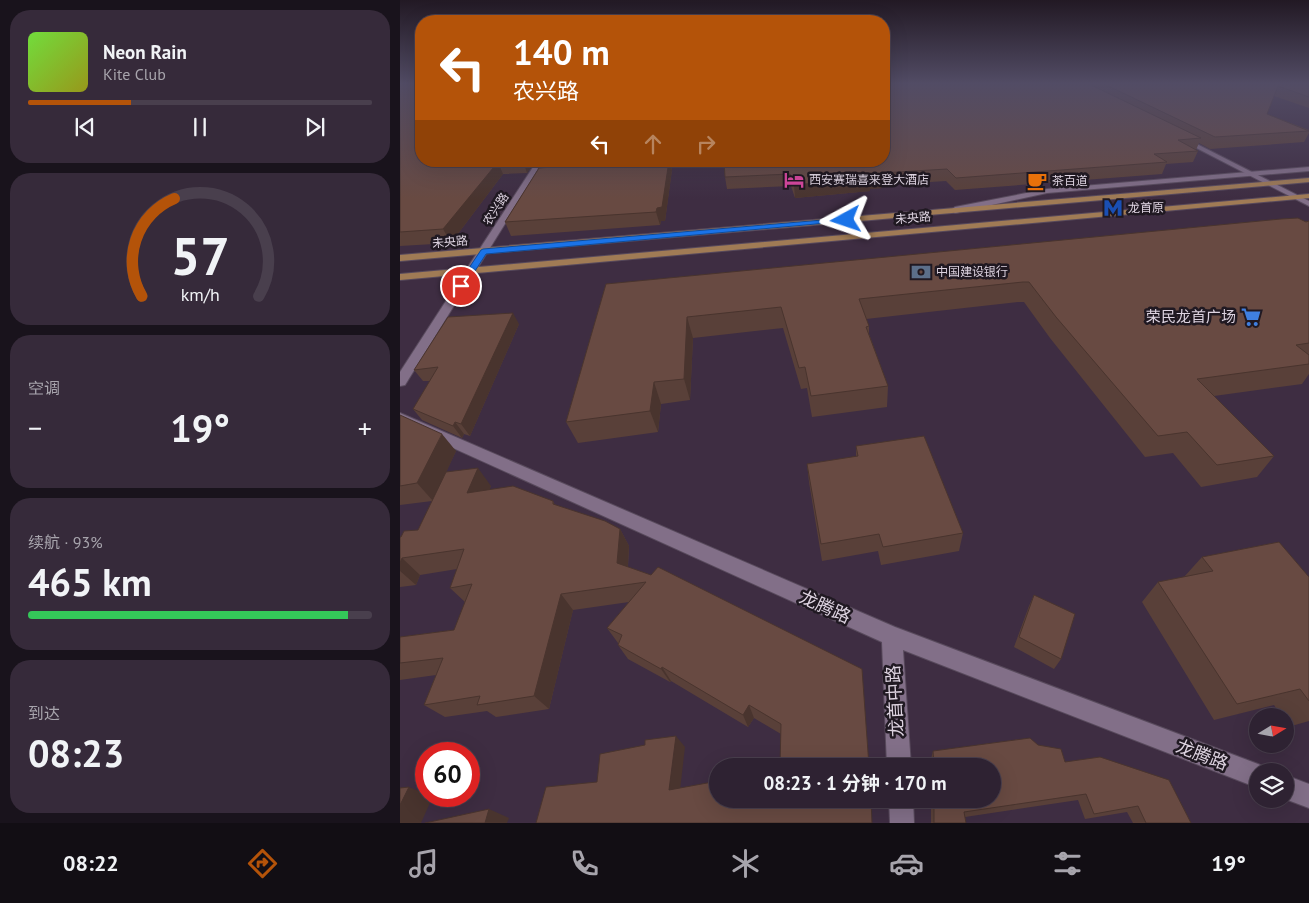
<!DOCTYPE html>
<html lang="zh">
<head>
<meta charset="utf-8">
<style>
	body { margin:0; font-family:"PT Sans","Noto Sans SC",sans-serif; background:#362a3a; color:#f1f3f6; height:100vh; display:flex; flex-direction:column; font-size:19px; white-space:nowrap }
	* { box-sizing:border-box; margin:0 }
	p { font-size:16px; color:#a7a4ac }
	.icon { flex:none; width:28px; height:28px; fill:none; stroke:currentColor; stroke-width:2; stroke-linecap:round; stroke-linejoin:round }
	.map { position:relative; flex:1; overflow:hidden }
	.sheet { display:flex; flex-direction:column; gap:10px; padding:10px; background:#19131c; width:400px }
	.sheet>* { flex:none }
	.hud { position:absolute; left:15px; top:15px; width:475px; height:152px; border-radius:20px; box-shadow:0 5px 20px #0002,0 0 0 1px #493f4d; background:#b45309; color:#fff; overflow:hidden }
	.needle { width:32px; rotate:79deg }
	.tools { position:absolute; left:849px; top:708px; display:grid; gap:10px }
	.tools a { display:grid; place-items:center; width:45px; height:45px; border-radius:50%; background:#2e2232; box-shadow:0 5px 20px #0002,0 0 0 1px #493f4d; font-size:25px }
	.speed { position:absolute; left:15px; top:742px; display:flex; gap:10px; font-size:25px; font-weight:700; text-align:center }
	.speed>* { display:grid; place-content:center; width:65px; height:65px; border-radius:50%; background:#2e2232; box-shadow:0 5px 20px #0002,0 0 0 1px #493f4d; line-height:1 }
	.speed .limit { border:8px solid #d22; background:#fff; color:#111 }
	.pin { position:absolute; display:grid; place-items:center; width:42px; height:42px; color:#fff; margin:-21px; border:2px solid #fff; border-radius:50%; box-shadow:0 1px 5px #0007 }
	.me { position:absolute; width:55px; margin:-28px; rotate:265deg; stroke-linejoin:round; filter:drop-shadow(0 0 4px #0008) }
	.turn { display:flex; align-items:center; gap:18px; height:105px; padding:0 15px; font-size:22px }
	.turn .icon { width:65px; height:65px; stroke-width:2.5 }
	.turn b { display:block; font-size:35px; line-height:42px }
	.lanes { display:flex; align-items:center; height:48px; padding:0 15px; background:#0003; justify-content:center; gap:25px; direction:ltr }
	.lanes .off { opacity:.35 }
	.big { font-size:38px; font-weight:700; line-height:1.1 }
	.sheet .card { flex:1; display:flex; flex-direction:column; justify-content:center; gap:8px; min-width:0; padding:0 18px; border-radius:20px; background:#362a3a }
	.sheet .dial { align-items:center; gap:0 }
	.dial svg { height:130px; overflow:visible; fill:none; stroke:#493f4d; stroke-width:7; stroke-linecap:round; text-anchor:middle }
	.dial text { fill:#f1f3f6; stroke:none }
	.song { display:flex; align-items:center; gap:15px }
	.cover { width:60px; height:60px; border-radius:8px; background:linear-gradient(135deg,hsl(100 70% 55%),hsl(60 70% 35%)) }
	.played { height:5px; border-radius:2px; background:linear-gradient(90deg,#b45309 30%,#493f4d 30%) }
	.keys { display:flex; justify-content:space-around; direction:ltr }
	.heat { display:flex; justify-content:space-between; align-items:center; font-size:28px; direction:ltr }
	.charge { height:8px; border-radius:4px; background:linear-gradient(90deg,#34c759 93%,#493f4d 0) }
	.trip { position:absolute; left:309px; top:758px; width:292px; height:50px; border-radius:25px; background:#2e2232; box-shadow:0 5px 20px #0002,0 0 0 1px #493f4d; font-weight:700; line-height:50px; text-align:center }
	.dock { display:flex; height:80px; justify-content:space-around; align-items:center; background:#120e14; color:#a7a4ac }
	.dock .icon { width:35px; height:35px }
	.dock .on { color:#b45309 }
	.dock b { font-size:22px; color:#f1f3f6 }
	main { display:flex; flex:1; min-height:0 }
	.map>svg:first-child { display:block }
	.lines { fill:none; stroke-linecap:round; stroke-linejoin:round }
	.minor-casing { stroke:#584a5c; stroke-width:2 }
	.tertiary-casing { stroke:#584a5c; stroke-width:2 }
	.primary-casing { stroke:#584a5c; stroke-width:2 }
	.minor { fill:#826f88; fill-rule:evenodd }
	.tertiary { fill:#826f88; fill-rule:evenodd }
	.primary { fill:#a07b55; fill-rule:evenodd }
	.wall { fill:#594039 }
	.shaded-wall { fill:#49342e }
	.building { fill:#684a42; stroke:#49342e }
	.route { fill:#1a73e8; stroke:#114b97 }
	.labels { text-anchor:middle; stroke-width:5; stroke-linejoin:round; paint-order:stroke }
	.far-poi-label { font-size:12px; fill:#ddd3e0; stroke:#201922; text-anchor:start }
	.far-street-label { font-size:12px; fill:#ddd3e0; stroke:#201922 }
	.poi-label { font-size:15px; fill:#ddd3e0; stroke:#201922; text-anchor:end }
	.near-street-label { font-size:18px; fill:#ddd3e0; stroke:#201922 }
</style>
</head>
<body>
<main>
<section class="sheet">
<div class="card">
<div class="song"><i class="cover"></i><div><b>Neon Rain</b><p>Kite Club</p></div></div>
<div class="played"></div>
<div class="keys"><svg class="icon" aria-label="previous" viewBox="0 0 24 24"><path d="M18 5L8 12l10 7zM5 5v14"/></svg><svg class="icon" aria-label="pause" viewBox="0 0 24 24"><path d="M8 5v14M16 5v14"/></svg><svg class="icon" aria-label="next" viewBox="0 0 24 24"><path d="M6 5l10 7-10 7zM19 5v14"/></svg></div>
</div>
<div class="card dial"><svg viewBox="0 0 100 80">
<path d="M14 69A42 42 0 1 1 86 69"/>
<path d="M14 69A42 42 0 0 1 34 9" stroke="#b45309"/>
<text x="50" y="56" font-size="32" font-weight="700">57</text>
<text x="50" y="72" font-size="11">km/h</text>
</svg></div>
<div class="card"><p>空调</p>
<div class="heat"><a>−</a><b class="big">19°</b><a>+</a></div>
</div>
<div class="card"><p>续航 · 93%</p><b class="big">465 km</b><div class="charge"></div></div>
<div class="card"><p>到达</p><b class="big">08:23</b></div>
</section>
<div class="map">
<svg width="909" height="823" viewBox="0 0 909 823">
	<rect width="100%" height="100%" fill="#3e2d42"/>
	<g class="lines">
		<defs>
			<g id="minor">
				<polygon points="909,167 909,171 647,193 555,213 551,210 555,207 647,189"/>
				<polygon points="71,267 76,270 5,385 0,386 0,372 66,270"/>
				<polygon points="0,413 495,627 858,764 866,768 868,771 858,771 858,788 503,650 511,766 487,766 482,642 0,424"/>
				<polygon points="885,775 909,784 909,808 885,799"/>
				<polygon points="489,799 513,799 514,823 490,823"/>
			</g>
			<g id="tertiary">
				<polygon points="779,137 783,137 909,201 909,206 779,139"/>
				<polygon points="137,161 144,161 75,272 67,272 66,270"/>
			</g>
			<g id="primary">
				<polygon points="909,178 909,182 0,261 0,255"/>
				<polygon points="909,194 909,198 0,280 0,274"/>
			</g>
		</defs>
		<use href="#minor" class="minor-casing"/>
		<use href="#tertiary" class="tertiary-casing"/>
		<use href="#primary" class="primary-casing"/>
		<use href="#minor" class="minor"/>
		<use href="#tertiary" class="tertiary"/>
		<use href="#primary" class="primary"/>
	</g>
	<g class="wall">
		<polygon points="0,84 21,161 172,161 169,166 210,163 211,161 270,161 272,170 265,221 261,221 260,225 111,236 105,222 138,169 135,161 127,173 103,174 51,243 0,246"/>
		<polygon points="484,84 909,84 909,108 874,96 867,114 909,130 909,133 904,142 810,149 799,143 796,150 798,151 793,162 766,164 762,174 555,190 546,181 482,185 482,188 470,189 470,191 395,198 391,186 327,189 325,177"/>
		<polygon points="909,221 909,374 902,384 814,396 874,456 857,477 801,487 773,453 745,457 650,338 624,302 618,302 466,319 469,326 469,334 488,386 487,407 412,417 407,388 401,389 383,328 293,338 290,400 261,404 258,432 178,443 166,422 206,284"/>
		<polygon points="119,324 70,436 64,434 62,438 22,420 13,409 30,381 23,381 14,370"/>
		<polygon points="0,416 56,451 45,474 91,486 89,490 153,501 155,505 220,529 229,546 228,567 462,669 381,734 354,718 348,727 271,681 270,682 228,659 218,645 218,643 207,628 229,602 173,610 149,709 96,717 87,711 45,717 24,705 36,675 0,680 0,637 54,630 65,602 50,588 57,569 20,575 16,585 0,587 0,537 18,530 32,501 0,505"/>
		<polygon points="456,446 563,533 559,551 481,565 478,551 422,561 409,482 407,464 456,457"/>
		<polygon points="802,557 909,577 909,721 888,727 885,722 885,716 881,716 874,705 814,720 742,602 758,582 784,577"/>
		<polygon points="634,595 661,659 654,669 614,647 629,606"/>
		<polygon points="638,745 665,762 791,823 733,823 727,812 685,819 678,800 565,817 566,823 531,823 531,799 592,799 592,766 531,766 531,759 533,751"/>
	</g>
	<g class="shaded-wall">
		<polygon points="123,161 135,161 127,173"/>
		<polygon points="164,161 172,161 167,170"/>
		<polygon points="269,161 270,161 272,170 265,221 261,221 260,225 256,212"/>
		<polygon points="98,162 103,174 51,243 43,229"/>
		<polygon points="483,175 482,188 470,189 470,191 395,198 394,185"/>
		<polygon points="113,313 119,324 70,436 61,424"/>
		<polygon points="287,317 293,338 290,400 284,379"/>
		<polygon points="254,382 261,404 258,432 250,411"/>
		<polygon points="55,422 64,434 62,438 53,426"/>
		<polygon points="42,434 56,451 33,501 17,483"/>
		<polygon points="78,468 91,486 81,510 67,493"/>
		<polygon points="220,529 229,546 227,579 217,563"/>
		<polygon points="2,558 20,575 16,585 0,571 0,563"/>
		<polygon points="161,594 173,610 149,709 134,696"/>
		<polygon points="262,667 271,681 270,682 261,669"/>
		<polygon points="349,705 354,718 348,727 343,715"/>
		<polygon points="276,736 285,747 279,799 269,790"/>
		<polygon points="9,787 26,794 26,796 33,796 21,823 0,823 0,805"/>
		<polygon points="89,809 109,818 107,823 85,823"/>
	</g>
	<g class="building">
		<polygon points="0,84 21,84 21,161 112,161 98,162 43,229 0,232"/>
		<polygon points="484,84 689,84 801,138 778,140 798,151 754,154 767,162 556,178 547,169 481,173 483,175 469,177 470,178 394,185 390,174 325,177 324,161 484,161"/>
		<polygon points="704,84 909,84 909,97 878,86 867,114 909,131 815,137"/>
		<polygon points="211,161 269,161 262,207 257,208 256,212 105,222 139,168 210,163"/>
		<polygon points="898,218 906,222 909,221 909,343 896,345 909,355 909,364 797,379 874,456 817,465 787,432 758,436 656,317 629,282 623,282 459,299 469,326 466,327 488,386 411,396 405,367 399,368 381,307 287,317 284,379 254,382 250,411 166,422 206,284 881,219"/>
		<polygon points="113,313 61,424 55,422 53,426 13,409 38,367 14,370 48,317"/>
		<polygon points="0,415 42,434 17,483 0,486"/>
		<polygon points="524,436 563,533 483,547 479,534 421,544 407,464 458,456 456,446"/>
		<polygon points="78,468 67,493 113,486 153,501 153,504 205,521 220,529 217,563 251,575 258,567 462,669 469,766 380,766 381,724 349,705 343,715 262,667 261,669 218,645 222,635 207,628 246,582 161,594 134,696 77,705 80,696 24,705 43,658 0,663 0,637 54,630 72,584 50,588 64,549 2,558 0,563 0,537 1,537 4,531 18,530 46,472"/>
		<polygon points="879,542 909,577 909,701 900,689 837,704 758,582 813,571 802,557"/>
		<polygon points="634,595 675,614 661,659 619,637"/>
		<polygon points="276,736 269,790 318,781 318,799 471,799 472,823 136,823 146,787 197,782 200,754 245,745 245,740"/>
		<polygon points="630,738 638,745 661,749 665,762 700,757 769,780 791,823 746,823 738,806 694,814 686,794 564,812 566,823 534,823 534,799 592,799 592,766 534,766 533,751"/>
		<polygon points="9,787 0,805 0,788"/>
		<polygon points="89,809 85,823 25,823"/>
	</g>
	<linearGradient id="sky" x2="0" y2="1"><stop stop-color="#221924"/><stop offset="0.42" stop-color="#524c65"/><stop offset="1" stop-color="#524c65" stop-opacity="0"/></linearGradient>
	<rect width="909" height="199" fill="url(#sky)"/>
	<polygon class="route" points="446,218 449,218 449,221 86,254 64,288 57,286 81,250 83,249"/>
	<defs>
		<symbol id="hotel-bare" viewBox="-9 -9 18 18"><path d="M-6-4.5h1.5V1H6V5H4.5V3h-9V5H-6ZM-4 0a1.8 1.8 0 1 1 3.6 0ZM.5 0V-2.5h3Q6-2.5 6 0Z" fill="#d1479c" stroke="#201922" stroke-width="2.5" paint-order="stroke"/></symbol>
		<symbol id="cafe-bare" viewBox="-9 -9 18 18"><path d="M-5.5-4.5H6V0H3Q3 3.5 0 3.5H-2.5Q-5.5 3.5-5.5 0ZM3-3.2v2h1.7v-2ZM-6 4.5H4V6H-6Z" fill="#e8710a" stroke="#201922" stroke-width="2.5" paint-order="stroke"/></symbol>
		<symbol id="metro-bare" viewBox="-9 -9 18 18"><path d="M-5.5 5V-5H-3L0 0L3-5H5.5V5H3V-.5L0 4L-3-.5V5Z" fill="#1a4fb4" stroke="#201922" stroke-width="2.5" paint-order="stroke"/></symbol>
		<symbol id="bank-bare" viewBox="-9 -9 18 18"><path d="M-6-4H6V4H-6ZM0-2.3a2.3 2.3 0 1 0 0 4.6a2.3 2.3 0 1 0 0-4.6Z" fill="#5c6f8a" stroke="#201922" stroke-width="2.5" paint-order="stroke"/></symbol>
		<symbol id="supermarket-bare" viewBox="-9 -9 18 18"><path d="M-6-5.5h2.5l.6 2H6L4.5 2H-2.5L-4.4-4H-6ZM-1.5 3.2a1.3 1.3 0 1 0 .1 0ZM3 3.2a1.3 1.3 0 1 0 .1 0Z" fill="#3f7fe0" stroke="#201922" stroke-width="2.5" paint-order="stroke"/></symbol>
	</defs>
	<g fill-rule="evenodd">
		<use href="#hotel-bare" x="380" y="166" width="28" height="28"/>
		<use href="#cafe-bare" x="623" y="167" width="28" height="28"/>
		<use href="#metro-bare" x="699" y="194" width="28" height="28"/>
		<use href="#bank-bare" x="507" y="258" width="28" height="28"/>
		<use href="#supermarket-bare" x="837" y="303" width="28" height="28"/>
	</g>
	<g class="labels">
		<g class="far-poi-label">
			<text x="409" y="184">西安赛瑞喜来登大酒店</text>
			<text x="652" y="185">茶百道</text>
			<text x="728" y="212">龙首原</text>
			<text x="536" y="276">中国建设银行</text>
		</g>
		<g class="far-street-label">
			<text transform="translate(96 209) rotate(-57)" y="4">农兴路</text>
			<text transform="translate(513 218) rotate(-5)" y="4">未央路</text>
			<text transform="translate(50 242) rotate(-5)" y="4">未央路</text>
		</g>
		<g class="poi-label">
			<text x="836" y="322">荣民龙首广场</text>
		</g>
		<g class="near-street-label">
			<text transform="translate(425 607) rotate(24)" y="6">龙腾路</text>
			<text transform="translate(495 701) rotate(-93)" y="6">龙首中路</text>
			<text transform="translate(802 755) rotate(21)" y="6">龙腾路</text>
		</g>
	</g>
</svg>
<div class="tools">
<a><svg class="needle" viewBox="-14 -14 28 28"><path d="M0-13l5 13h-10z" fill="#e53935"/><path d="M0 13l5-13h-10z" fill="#a7a4ac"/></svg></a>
<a><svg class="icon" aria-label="layers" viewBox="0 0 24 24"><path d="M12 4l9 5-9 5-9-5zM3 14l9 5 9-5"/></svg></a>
</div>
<div class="speed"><div class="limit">60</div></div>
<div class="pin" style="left:61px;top:286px;background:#d93025"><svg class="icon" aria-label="arrive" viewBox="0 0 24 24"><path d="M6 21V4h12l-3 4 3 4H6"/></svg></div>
<svg class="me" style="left:446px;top:220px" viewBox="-20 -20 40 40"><path d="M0-17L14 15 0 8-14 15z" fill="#1a73e8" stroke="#fff" stroke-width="4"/></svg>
<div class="trip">08:23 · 1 分钟 · 170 m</div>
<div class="hud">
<div class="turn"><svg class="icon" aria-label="left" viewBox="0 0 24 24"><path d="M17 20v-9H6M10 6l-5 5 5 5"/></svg><div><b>140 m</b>农兴路</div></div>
<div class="lanes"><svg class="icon" aria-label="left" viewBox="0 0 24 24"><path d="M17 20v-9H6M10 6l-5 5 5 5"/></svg><svg class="icon off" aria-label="ahead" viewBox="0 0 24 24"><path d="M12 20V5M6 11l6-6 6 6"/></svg><svg class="icon off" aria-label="right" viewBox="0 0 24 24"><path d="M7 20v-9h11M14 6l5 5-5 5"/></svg></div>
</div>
</div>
</main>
<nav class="dock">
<b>08:22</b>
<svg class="icon on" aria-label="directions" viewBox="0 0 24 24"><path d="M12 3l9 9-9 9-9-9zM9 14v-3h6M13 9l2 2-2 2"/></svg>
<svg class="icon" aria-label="music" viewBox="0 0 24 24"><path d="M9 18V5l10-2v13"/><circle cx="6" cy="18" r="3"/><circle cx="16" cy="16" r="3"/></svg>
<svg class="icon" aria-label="phone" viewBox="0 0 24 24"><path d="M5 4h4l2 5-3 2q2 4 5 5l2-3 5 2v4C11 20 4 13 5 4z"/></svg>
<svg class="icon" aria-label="climate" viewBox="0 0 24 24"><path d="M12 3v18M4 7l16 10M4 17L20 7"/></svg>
<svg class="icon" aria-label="car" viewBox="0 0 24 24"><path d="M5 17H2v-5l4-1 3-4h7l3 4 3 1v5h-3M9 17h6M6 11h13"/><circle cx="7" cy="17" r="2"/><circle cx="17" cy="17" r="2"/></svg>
<svg class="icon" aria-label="filters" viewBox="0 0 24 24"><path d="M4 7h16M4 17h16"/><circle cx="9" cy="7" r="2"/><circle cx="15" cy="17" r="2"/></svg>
<b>19°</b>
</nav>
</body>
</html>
